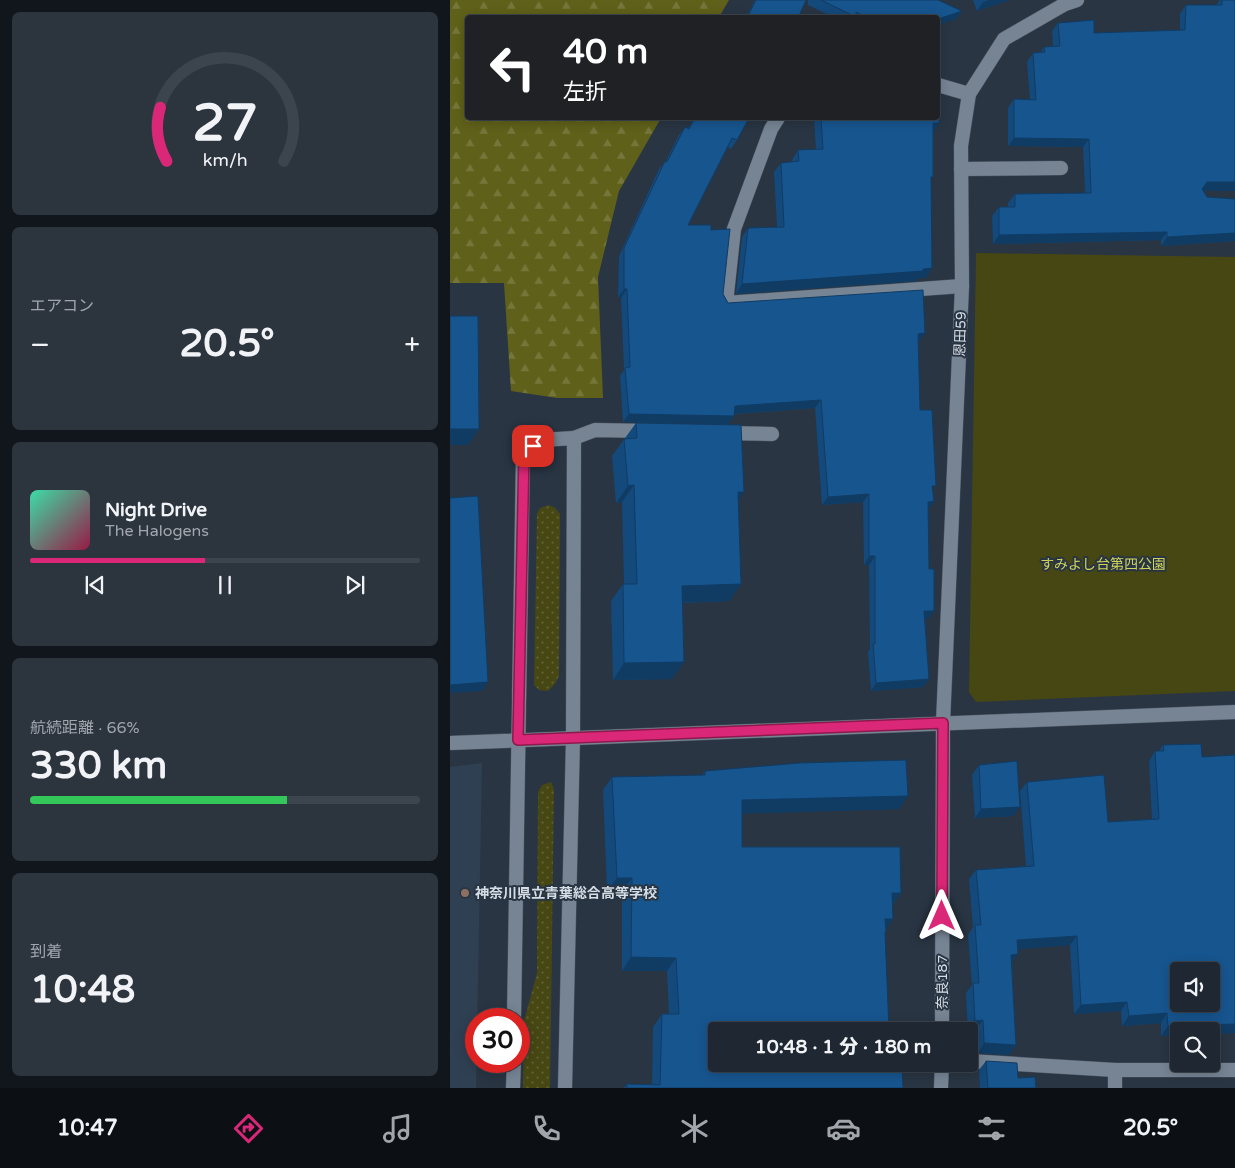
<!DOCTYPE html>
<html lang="ja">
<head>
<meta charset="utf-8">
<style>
	body { margin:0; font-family:"Varela Round","Noto Sans JP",sans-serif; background:#2c343e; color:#f1f3f6; height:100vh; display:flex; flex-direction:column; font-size:19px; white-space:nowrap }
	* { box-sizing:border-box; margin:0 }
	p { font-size:16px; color:#a1a6ac }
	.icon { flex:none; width:28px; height:28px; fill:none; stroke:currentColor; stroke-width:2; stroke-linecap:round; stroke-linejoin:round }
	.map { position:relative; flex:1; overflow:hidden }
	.sheet { display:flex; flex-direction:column; gap:12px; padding:12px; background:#11161c; width:450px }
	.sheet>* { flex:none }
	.banner { position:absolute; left:15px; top:15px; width:475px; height:105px; border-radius:5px; box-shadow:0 2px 12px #0003,0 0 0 1px #3c444d; background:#202124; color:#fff; overflow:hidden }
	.buttons { position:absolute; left:720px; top:962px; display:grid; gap:10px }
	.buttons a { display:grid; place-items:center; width:50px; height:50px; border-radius:5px; background:#1f2832; box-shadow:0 2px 12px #0003,0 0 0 1px #3c444d; font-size:25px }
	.speed { position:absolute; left:15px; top:1008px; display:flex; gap:10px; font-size:25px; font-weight:700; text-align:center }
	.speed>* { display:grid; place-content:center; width:65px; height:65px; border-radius:50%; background:#1f2832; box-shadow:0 2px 12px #0003,0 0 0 1px #3c444d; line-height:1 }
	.speed .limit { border:8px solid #d22; background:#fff; color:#111 }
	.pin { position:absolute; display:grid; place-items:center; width:42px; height:42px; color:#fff; margin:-21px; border-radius:10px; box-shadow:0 2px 8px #0006 }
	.me { position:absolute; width:55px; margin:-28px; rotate:0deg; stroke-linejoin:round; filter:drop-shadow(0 0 4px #0008) }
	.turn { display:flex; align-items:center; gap:18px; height:105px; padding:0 15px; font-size:22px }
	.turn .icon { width:65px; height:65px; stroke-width:2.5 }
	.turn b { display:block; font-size:35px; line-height:42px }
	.big { font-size:38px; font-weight:800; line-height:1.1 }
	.sheet .widget { flex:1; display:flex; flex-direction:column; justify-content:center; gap:8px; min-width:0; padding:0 18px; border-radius:8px; background:#2c343e }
	.sheet .dial { align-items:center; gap:0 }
	.dial svg { height:130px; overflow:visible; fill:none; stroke:#3c444d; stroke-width:7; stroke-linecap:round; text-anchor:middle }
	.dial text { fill:#f1f3f6; stroke:none }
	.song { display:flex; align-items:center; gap:15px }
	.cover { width:60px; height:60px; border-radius:8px; background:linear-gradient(135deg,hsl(160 70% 55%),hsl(340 70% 35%)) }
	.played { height:5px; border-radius:2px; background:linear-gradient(90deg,#db2777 45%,#3c444d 45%) }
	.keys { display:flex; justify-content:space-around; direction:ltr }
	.heat { display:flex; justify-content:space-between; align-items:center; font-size:28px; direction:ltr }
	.charge { height:8px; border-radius:4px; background:linear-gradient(90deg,#34c759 66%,#3c444d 0) }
	.trip { position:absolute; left:258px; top:1022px; width:270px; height:50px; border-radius:5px; background:#1f2832; box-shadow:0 2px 12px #0003,0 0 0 1px #3c444d; font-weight:800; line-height:50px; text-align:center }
	.menu { display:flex; height:80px; justify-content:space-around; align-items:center; background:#0c1014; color:#a1a6ac }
	.menu .icon { width:35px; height:35px }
	.menu .active { color:#db2777 }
	.menu b { font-size:22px; color:#f1f3f6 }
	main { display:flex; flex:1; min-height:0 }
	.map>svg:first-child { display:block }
	.built { fill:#2f4053 }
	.grass { fill:url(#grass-dots) }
	.forest { fill:url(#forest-firs) }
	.park { fill:#474714 }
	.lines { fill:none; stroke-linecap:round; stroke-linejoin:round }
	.service-casing { stroke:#48535e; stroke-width:15 }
	.minor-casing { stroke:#48535e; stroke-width:15 }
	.tertiary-casing { stroke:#48535e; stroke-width:15 }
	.service { stroke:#768494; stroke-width:14 }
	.minor { stroke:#768494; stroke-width:14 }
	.tertiary { stroke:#768494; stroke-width:14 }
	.wall { fill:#14497b }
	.shaded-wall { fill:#103c64 }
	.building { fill:#17558f; stroke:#103c64; fill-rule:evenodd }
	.route-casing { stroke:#8e194d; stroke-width:12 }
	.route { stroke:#db2777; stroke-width:9 }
	.education-dot { fill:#8d6e63; stroke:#293543; stroke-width:2 }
	.labels { text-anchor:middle; stroke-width:4; stroke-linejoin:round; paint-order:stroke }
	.street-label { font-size:14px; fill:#d5dde6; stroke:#293543 }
	.park-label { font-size:14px; fill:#d1d45b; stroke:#293543 }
	.poi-label { font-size:14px; font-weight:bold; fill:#d5dde6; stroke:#293543; text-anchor:start }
</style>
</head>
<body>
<main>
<section class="sheet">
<div class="widget dial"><svg viewBox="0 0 100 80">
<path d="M14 69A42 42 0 1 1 86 69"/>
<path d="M14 69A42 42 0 0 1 10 36" stroke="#db2777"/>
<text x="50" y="56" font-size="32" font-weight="700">27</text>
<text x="50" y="72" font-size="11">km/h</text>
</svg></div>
<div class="widget"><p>エアコン</p>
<div class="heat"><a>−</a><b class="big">20.5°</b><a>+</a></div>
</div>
<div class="widget">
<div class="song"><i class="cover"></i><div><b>Night Drive</b><p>The Halogens</p></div></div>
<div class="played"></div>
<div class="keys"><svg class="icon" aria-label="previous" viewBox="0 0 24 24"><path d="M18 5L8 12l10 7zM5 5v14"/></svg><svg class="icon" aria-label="pause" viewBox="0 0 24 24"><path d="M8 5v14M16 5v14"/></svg><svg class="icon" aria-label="next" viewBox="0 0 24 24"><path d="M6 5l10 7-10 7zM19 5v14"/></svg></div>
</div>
<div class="widget"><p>航続距離 · 66%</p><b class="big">330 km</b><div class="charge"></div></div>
<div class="widget"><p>到着</p><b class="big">10:48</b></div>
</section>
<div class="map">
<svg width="785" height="1088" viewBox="0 0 785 1088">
	<defs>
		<pattern id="grass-dots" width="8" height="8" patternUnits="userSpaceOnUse" patternTransform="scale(1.25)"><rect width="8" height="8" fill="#474714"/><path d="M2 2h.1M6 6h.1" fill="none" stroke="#616136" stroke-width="1.8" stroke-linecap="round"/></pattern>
		<pattern id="forest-firs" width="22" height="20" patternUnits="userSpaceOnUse" patternTransform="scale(1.25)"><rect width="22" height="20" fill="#5f6019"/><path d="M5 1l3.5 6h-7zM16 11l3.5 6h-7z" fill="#75763a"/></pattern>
	</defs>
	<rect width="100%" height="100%" fill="#293543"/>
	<polygon class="built" points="32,763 26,1088 0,1088 0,767"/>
	<g class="grass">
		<polygon points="99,505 105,508 110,514 109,676 105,684 98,691 89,690 84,685 87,514 90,508"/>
		<polygon points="101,782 104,789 100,1088 73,1088 74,1021 87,973 88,792 92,785"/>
	</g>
	<polygon class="forest" points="0,0 279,0 269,17 18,18 18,118 211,118 169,191 148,277 153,398 107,398 61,391 54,283 0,283"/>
	<polygon class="park" points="526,253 785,257 785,691 526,702 519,692"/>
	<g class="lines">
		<defs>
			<g id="service">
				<polyline points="274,433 322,434"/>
				<polyline points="124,438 145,430 197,431"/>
			</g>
			<g id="minor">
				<polyline points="488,85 519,94"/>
				<polyline points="328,118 321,129 284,229 276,303 512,286"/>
				<polyline points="511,169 611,168"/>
				<polyline points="64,1019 73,453 92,440 124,438 123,738 115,1088"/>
				<polyline points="492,1031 493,723 512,286 511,146 519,94 554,39 615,4 627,0"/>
				<polyline points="519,1061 665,1070 785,1070"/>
				<polyline points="63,1088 64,1061"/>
				<polyline points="491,1088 492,1064"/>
				<polyline points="665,1088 665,1070"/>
			</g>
			<polyline id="tertiary" points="0,743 785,712"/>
		</defs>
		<use href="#service" class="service-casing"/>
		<use href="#minor" class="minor-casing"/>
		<use href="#tertiary" class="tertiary-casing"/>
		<use href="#service" class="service"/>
		<use href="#minor" class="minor"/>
		<use href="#tertiary" class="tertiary"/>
	</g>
	<g class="wall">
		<polygon points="305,0 356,0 348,18 296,18"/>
		<polygon points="358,0 488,0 506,19 488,18 385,18 358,5"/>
		<polygon points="523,0 559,0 527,11"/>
		<polygon points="770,0 785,0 785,191 754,191 757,197 785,199 785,241 711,246 711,240 543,244 542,216 549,207 558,207 558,203 565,194 635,193 633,147 558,146 558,108 564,99 580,99 577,62 583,53 590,53 594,47 603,46 602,31 608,23 644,33 730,30 730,14 736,5 766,5"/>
		<polygon points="244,118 299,118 287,140 281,149 278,147 238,225 261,230 273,294 278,303 475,333 469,341 468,341 470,410 484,501 478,509 478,619 475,619 479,679 473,687 421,691 418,652 420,649 419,565 414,565 413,502 372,505 365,408 284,414 284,416 278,424 173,422 170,376 174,370 171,298 168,297 169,256 209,169 215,161 216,161 229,135 235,127 238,129"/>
		<polygon points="364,118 488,118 483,132 476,278 468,278 466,281 286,294 292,237 298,228 327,227 324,172 331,163 342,162 342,160 348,150 366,150"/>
		<polygon points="186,423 288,500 291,584 279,601 232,603 222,679 163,680 161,601 173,584 174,584 172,502 166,503 162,456"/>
		<polygon points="713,745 752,757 785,755 785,1033 761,1034 761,1031 729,1031 729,1035 711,1036 711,1023 672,1026 671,1011 624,1014 620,945 568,949 562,963 566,1045 559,1055 528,1053 526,1030 518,1031 516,993 522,985 518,935 523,927 519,879 526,870 576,866 570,791 577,782 658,822 702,819 699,761 705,751 709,751"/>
		<polygon points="529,765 563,816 525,818 522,775"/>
		<polygon points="255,771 449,809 292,813 292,847 451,893 442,905 436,929 436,932 435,934 266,1031 453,1088 174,1088 177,1084 202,1085 203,1027 212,1014 219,1014 217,971 172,971 172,891 157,891 153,790 162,777 252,775"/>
		<polygon points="536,1061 568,1078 586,1088 530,1088 529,1070"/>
	</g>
	<g class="shaded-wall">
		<polygon points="539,0 559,0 527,11 533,2"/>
		<polygon points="512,11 506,19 488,25 488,19"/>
		<polygon points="483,123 489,123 483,132"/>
		<polygon points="564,138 639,139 633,147 558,146"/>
		<polygon points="757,182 785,182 785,191 750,191"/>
		<polygon points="717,232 711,240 543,244 549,235"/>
		<polygon points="785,233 785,241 711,246 717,237"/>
		<polygon points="482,268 476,278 468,278 466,281 286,294 292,284"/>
		<polygon points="174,289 177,289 171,298 168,297"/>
		<polygon points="475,333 469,341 462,342 468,334"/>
		<polygon points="371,400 365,408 280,414 285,406"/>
		<polygon points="179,414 284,416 278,424 173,422"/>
		<polygon points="0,429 29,429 18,445 0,445"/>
		<polygon points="184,485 172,502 166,503 178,486"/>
		<polygon points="288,492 294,492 282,509"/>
		<polygon points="419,494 413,502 372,505 378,497"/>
		<polygon points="484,501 478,509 478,502"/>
		<polygon points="419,556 425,556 419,565 414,565"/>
		<polygon points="291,584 279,601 220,603 232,586"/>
		<polygon points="474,611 484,611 478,619 469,619"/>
		<polygon points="234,662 222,679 163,680 174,663"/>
		<polygon points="479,679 473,687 421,691 426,683"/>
		<polygon points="38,682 32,691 0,693 0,685"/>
		<polygon points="458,796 449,809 283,814 292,800"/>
		<polygon points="570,807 563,816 525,818 531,809"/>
		<polygon points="167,878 182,878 172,891 157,891"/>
		<polygon points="442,893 451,893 441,907"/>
		<polygon points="435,919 443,919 434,932"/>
		<polygon points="627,936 620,945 560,950 567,940"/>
		<polygon points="568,954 561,964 561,955"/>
		<polygon points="181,957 226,958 217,971 172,971"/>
		<polygon points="677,1002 671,1011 624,1014 631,1005"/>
		<polygon points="717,1013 711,1023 672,1026 679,1016"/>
		<polygon points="533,1020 526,1030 518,1031 525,1021"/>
		<polygon points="785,1024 785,1033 761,1034 761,1031 729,1031 729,1035 711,1036 718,1026"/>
		<polygon points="534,1043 566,1045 559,1055 528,1053"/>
	</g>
	<g class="building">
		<polygon points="306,0 356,0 348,18 297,18"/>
		<polygon points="371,0 488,0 512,11 488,19 488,18 418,18 406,12 406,17"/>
		<polygon points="772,0 785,0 785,182 757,182 752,189 757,197 785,199 785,233 717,237 717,232 549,235 549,207 565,207 565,194 641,193 639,139 564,138 564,99 586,100 583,53 595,52 594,47 610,46 608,23 644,20 644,33 735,30 736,5 772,5"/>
		<polygon points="488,86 489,86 489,123 483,123 483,177 481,177 482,268 473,269 473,271 292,284 298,228 334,227 331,163 349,161 348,150 373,149 371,118 488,118"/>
		<polygon points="245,118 299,118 287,140 282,138 238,225 261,225 261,230 280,229 273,294 278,303 473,290 475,333 468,334 470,410 482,410 486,486 482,486 484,501 478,502 479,569 484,569 484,611 474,611 479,679 426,683 423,644 425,644 425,556 419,556 419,494 378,497 371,400 285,406 284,416 179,414 175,368 180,367 177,289 174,289 174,248 215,161 217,162 235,127 239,129"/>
		<polygon points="0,316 28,316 29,429 0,429"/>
		<polygon points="186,423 291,425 294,492 288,492 291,584 232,586 234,662 174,663 173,584 187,584 184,485 178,486 174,439 187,438"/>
		<polygon points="28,496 38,682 0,685 0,498"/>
		<path d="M751,744L752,757L785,755V1024L718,1026L717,1013L679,1016L677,1002L631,1005L627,936L567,940L568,954L561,955L566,1045L534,1043L533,1020L525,1021L523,983H529L525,925H531L526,870L584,866L577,782L654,775L658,822L709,819L705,751H714L713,745ZM729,971H761V1004H729Z"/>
		<polygon points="456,760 458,796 292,800 292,847 450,847 451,893 442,893 443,919 435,919 436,932 435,932 439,1031 266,1031 266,1064 452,1064 453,1088 177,1088 177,1084 210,1085 212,1014 229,1014 226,958 181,957 182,878 167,878 162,777 255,775 255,771 350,763"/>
		<polygon points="567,761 570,807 531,809 529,765"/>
		<polygon points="536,1061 567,1063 568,1078 585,1077 586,1088 538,1088"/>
	</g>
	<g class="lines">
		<defs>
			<polyline id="route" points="83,446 74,453 68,740 493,723 492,916"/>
		</defs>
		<use href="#route" class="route-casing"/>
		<use href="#route" class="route"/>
	</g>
	<circle class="education-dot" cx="15" cy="893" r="5"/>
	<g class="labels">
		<g class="street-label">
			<text transform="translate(510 334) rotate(-88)" y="5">恩田59</text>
			<text transform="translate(492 982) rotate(-90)" y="5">奈良187</text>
		</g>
		<g class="park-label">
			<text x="653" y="569">すみよし台第四公園</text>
		</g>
		<g class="poi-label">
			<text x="25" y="898">神奈川県立青葉総合高等学校</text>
		</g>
	</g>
</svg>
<div class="buttons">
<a><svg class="icon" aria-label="sound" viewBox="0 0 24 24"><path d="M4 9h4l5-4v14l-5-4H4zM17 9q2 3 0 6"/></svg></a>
<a><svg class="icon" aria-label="search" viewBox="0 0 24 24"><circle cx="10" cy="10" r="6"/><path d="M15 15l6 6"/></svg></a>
</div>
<div class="speed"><div class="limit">30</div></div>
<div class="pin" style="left:83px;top:446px;background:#d93025"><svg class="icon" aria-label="arrive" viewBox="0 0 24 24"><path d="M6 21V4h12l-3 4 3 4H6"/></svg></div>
<svg class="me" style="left:492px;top:916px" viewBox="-20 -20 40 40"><path d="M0-17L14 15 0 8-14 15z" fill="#db2777" stroke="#fff" stroke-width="4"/></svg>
<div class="trip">10:48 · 1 分 · 180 m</div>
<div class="banner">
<div class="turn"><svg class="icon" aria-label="left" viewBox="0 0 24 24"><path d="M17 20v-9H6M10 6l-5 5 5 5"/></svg><div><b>40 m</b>左折</div></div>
</div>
</div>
</main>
<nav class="menu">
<b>10:47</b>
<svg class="icon active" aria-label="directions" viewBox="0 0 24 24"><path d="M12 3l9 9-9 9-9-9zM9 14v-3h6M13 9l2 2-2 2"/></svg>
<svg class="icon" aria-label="music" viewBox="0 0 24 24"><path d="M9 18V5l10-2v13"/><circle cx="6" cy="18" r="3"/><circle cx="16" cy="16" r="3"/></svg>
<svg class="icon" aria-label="phone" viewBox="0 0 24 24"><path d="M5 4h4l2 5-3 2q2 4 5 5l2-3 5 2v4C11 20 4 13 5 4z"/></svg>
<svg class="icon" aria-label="climate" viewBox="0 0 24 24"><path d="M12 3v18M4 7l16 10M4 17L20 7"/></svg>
<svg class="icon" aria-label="car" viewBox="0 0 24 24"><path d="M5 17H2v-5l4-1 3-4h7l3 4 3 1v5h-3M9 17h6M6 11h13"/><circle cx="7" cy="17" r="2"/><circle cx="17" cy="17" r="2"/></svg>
<svg class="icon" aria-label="filters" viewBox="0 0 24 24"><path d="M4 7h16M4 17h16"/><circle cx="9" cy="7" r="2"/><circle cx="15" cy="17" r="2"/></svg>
<b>20.5°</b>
</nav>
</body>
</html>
